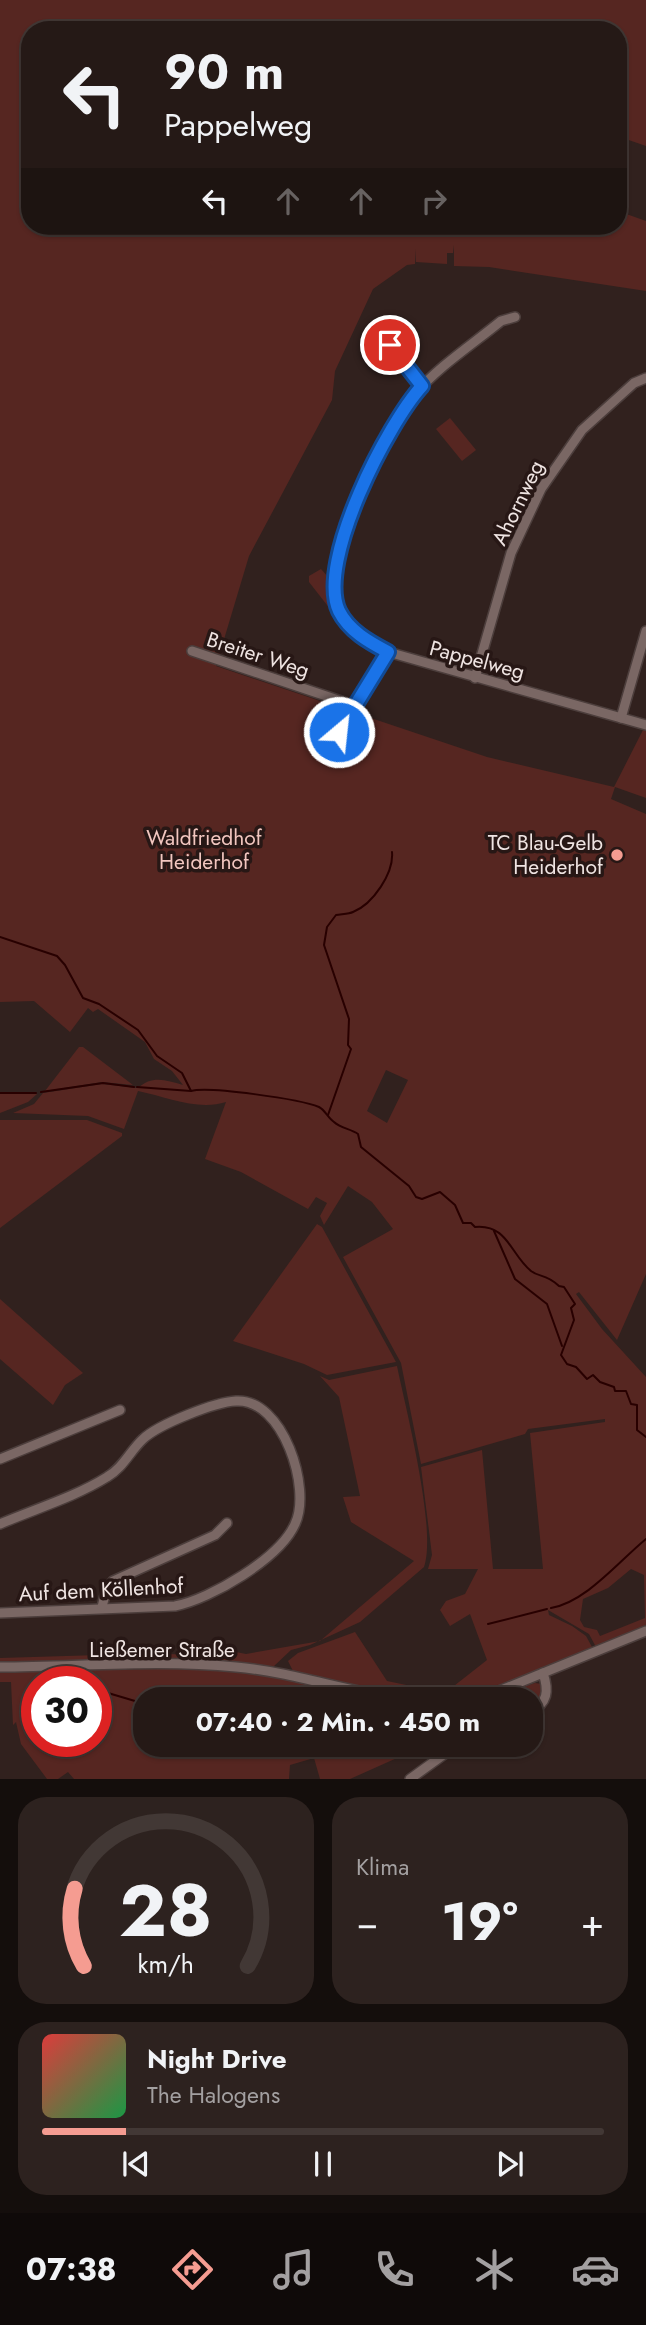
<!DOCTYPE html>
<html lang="de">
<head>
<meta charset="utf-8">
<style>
	body { margin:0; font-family:Jost,sans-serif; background:#2d221f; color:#f1f3f6; height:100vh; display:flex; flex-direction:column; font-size:26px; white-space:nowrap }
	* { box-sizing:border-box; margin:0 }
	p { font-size:23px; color:#a3a0a1 }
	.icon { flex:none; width:38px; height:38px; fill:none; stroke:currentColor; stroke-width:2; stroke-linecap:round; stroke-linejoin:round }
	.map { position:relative; height:1779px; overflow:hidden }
	.drawer { display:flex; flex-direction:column; gap:18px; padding:18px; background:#140e0c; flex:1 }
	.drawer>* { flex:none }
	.top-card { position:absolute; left:21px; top:21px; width:606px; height:214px; border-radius:28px; box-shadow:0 2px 5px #0004,0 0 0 2px #423835; background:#251916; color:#f1f3f6; overflow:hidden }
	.speed { position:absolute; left:21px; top:1666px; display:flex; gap:14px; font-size:35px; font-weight:700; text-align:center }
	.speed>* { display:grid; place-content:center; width:91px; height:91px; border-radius:50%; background:#251916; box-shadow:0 2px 5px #0004,0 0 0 2px #423835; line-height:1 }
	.speed .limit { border:10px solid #d22; background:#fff; color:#111 }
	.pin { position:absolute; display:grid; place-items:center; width:60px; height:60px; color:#fff; margin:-30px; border:4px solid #fff; border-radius:50%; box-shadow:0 2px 7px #0007 }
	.me { position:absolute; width:77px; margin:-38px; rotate:28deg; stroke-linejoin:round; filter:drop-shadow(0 0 5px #0008) }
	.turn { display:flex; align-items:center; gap:24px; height:147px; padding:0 28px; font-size:32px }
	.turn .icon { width:91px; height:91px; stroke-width:2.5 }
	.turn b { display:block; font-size:49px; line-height:60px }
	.lanes { display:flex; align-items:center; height:66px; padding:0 28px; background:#0003; justify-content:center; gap:35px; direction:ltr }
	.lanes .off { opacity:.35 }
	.big { font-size:52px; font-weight:700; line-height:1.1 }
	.drawer .card { flex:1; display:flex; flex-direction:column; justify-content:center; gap:10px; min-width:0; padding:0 24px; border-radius:28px; background:#2d221f }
	.drawer .dial { align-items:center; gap:0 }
	.dial svg { height:182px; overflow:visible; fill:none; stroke:#423835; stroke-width:7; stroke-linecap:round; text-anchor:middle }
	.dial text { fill:#f1f3f6; stroke:none }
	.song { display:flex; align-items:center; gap:21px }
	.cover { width:84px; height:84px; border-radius:10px; background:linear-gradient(135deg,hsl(0 70% 55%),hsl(140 70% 35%)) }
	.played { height:7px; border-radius:4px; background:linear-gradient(90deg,#f59c91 15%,#423835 15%) }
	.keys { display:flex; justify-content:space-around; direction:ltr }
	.heat { display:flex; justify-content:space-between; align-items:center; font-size:38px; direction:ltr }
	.drawer .tiles { flex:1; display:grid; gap:18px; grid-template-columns:1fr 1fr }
	.card:last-child { grid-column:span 2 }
	.trip { position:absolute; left:133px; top:1687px; width:410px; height:70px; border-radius:28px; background:#251916; box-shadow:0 2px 5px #0004,0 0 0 2px #423835; font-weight:700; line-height:70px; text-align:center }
	.menu { display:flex; height:112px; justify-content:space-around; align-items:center; background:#0f0a09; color:#a3a0a1 }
	.menu .icon { width:49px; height:49px }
	.menu .on { color:#f59c91 }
	.menu b { font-size:32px; color:#f1f3f6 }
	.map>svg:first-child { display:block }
	.green { fill:#562621; fill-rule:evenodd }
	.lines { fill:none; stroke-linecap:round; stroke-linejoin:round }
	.stream { stroke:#280000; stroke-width:2 }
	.minor-casing { stroke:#4c3e3c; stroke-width:12 }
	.minor { stroke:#7a6764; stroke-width:9 }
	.route-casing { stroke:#114b97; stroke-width:18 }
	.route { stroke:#1a73e8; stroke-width:12 }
	.poi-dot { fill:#f59c91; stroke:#271715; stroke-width:2.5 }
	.labels { text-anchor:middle; stroke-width:7; stroke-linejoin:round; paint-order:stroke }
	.street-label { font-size:21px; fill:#efe4e2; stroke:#271715 }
	.park-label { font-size:21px; fill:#f2c6bf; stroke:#271715 }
	.poi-label { font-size:21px; fill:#efe4e2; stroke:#271715; text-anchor:end }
</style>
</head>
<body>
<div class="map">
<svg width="646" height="1779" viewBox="0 0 646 1779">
	<rect width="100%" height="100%" fill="#31211e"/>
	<g class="green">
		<path d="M0,0H646V146L620,137L618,140V30H30V226H618V211L646,221V291L489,267L454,266V245L453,253H447V264L416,262V249L415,264L407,265L373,289L335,371L332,400L249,556L216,666L487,757L614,787L643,730L646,731V798L615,787L611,799L646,814V1274L617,1340L579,1292L576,1294L602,1329L646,1377V1625L596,1647L589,1634L548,1610L549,1615L572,1626L586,1636L592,1647C553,1663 513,1686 472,1695C415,1708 349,1683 293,1671L288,1661L298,1653L355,1632L387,1681L445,1693L487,1660L470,1614L450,1626L440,1610L446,1601L465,1594L478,1569H428L432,1555L421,1467L482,1450L493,1569H543L530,1433L605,1422V1419L528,1429L525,1434L421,1464L401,1363L343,1257L393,1229L372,1202L348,1186L324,1225L320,1216L327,1203L316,1197L308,1209L241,1172L205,1159L226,1102C198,1111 167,1097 138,1091L124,1129L88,1116L13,1113L34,1104L43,1093L102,1084L138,1088C152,1075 166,1080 183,1085L172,1071L154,1059L145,1042L98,1009L93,1012L88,1008L70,1032L34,1001L0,1002ZM386,1070L408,1080L387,1123L367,1111ZM631,1569L644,1575L645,1618L600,1636L597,1630L584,1627L580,1620L583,1599L608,1588Z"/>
		<polygon points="450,418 476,450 462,461 436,429"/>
		<polygon points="321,569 328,577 334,614 309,582 309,576"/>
		<polygon points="79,1047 83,1047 133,1085 102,1082 45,1091"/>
		<polygon points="0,1094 37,1094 28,1102 0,1113"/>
		<polygon points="0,1120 87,1120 122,1133 122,1136 0,1228"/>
		<polygon points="317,1224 322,1227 396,1362 327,1375 304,1364 233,1341"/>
		<polygon points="0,1299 83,1373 65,1385 53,1405 0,1359"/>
		<path d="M397,1366C406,1410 437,1529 424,1567L360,1622L310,1645L291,1650L273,1667L229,1661L0,1662V1658L133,1654L159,1649L161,1654L231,1655L236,1652L246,1654L320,1641L414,1561L351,1522L343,1497L360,1496L339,1397L320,1376L329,1380Z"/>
		<path d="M210,1668L253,1672L385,1699H145V1745H426L350,1779H320L314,1758L290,1765L289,1779H74L68,1772L58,1779H47L21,1744L16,1722L13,1725L11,1682H0V1672ZM37,1682H96V1741H37Z"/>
		<polygon points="535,1683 542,1684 543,1696 530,1709 530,1699 486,1699"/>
	</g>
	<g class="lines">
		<g class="stream">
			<path d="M0,937L57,956L65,965L83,998L99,1004L138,1030L157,1056L182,1073L191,1091C208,1086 300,1099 319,1107C325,1110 328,1118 334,1122C340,1128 351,1129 358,1134L361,1147L409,1186L416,1197L422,1199L440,1192L455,1205L463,1223H471L475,1227C508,1224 510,1254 531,1271C540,1278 545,1273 559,1286L564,1287L575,1304L571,1308L574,1320L561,1355L567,1364L576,1367L587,1379L593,1375L600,1382L614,1387L615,1391H626L631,1404L637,1405V1430L646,1437"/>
			<polyline points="137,1087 191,1091"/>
			<polyline points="41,1092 103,1083 134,1087"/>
			<polyline points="0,1093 36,1093"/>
			<path d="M328,1115L351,1049L348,1045L349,1019L324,945L327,927L336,915C341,914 349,914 353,912C373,904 394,873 392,852"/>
			<polyline points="494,1231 515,1279 547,1304 562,1346"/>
			<path d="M551,1608C586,1602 618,1562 646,1539"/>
			<polyline points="488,1624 547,1609"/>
			<polyline points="98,1690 145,1704"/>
		</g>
		<defs>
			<g id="minor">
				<path d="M515,317L501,321C473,344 439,366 415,394C383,430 346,517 335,564C331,578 333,597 339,611C349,631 369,642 388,652L646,725"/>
				<polyline points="380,340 390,345 422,386"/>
				<polyline points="192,651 353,705"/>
				<polyline points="475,678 511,553 541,489 582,430 634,383 646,378"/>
				<polyline points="621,718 646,631"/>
				<polyline points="339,732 388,652"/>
				<polyline points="0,1459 120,1410"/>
				<path d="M0,1524C35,1509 75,1497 107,1477C123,1468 130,1451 143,1439C159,1424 215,1402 236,1401C283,1398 312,1489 295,1524C280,1558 211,1599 175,1606L0,1613"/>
				<polyline points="102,1607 106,1591 113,1581 215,1535 227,1523"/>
				<path d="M0,1667C78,1667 158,1659 236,1667C293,1672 347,1692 404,1699"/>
				<polyline points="467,1699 489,1695 646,1631"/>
				<path d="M530,1712C548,1703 549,1691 543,1673"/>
				<polyline points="410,1779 457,1745"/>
			</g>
		</defs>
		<use href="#minor" class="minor-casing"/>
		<use href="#minor" class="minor"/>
	</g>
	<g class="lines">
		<defs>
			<path id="route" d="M339,732L388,652C369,642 349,631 339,611C316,562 388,423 422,386L390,345"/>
		</defs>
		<use href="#route" class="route-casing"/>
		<use href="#route" class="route"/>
	</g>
	<circle class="poi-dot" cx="617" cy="855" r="7"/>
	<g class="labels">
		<g class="street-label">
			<text transform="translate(518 503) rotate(-64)" y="7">Ahornweg</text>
			<text transform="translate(258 655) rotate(18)" y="7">Breiter Weg</text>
			<text transform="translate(477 660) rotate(15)" y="7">Pappelweg</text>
			<text transform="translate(101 1590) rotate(-3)" y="7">Auf dem Köllenhof</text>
			<text x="162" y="1657">Ließemer Straße</text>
		</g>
		<g class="park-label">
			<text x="204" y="845">Waldfriedhof<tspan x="204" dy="24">Heiderhof</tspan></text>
		</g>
		<g class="poi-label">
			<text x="603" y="850">TC Blau-Gelb<tspan x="603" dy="24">Heiderhof</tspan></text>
		</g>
	</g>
</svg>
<div class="speed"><div class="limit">30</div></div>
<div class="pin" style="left:390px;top:345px;background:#d93025"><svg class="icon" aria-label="arrive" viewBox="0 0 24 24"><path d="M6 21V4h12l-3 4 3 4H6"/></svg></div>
<svg class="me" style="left:339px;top:732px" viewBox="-20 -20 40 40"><circle r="17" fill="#1a73e8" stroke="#fff" stroke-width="3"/><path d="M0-11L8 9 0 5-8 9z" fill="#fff"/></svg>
<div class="trip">07:40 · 2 Min. · 450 m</div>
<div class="top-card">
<div class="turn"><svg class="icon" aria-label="left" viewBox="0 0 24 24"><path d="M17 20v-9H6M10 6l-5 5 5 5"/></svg><div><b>90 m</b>Pappelweg</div></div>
<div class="lanes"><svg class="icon" aria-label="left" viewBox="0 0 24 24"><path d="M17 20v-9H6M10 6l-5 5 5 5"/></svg><svg class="icon off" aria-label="ahead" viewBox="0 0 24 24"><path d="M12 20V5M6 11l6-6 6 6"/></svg><svg class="icon off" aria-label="ahead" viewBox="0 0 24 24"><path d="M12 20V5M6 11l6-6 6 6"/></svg><svg class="icon off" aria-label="right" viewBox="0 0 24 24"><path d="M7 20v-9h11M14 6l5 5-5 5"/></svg></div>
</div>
</div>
<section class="drawer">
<div class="tiles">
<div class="card dial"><svg viewBox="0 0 100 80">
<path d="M14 69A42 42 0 1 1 86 69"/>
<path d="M14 69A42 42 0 0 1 10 35" stroke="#f59c91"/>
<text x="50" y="56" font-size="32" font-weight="700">28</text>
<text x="50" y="72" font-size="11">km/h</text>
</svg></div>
<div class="card"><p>Klima</p>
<div class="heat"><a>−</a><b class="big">19°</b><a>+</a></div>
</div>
<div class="card">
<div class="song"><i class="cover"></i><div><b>Night Drive</b><p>The Halogens</p></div></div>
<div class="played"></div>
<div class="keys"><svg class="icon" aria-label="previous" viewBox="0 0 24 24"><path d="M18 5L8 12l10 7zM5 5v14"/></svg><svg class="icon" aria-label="pause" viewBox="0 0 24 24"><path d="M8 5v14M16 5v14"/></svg><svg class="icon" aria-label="next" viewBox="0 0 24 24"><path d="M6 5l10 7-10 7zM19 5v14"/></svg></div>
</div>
</div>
</section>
<nav class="menu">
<b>07:38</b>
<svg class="icon on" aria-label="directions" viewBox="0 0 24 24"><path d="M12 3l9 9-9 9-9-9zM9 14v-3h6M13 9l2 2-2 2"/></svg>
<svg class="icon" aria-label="music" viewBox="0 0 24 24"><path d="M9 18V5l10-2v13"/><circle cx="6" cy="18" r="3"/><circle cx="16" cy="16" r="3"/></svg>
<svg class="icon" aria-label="phone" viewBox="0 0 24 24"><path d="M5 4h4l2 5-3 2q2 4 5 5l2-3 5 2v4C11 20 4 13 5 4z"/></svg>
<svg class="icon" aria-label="climate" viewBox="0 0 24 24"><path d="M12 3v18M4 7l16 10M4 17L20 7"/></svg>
<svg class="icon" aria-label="car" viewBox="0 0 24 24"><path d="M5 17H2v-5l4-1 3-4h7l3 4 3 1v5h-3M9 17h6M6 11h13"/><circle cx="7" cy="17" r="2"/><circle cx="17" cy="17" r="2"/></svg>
</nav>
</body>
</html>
